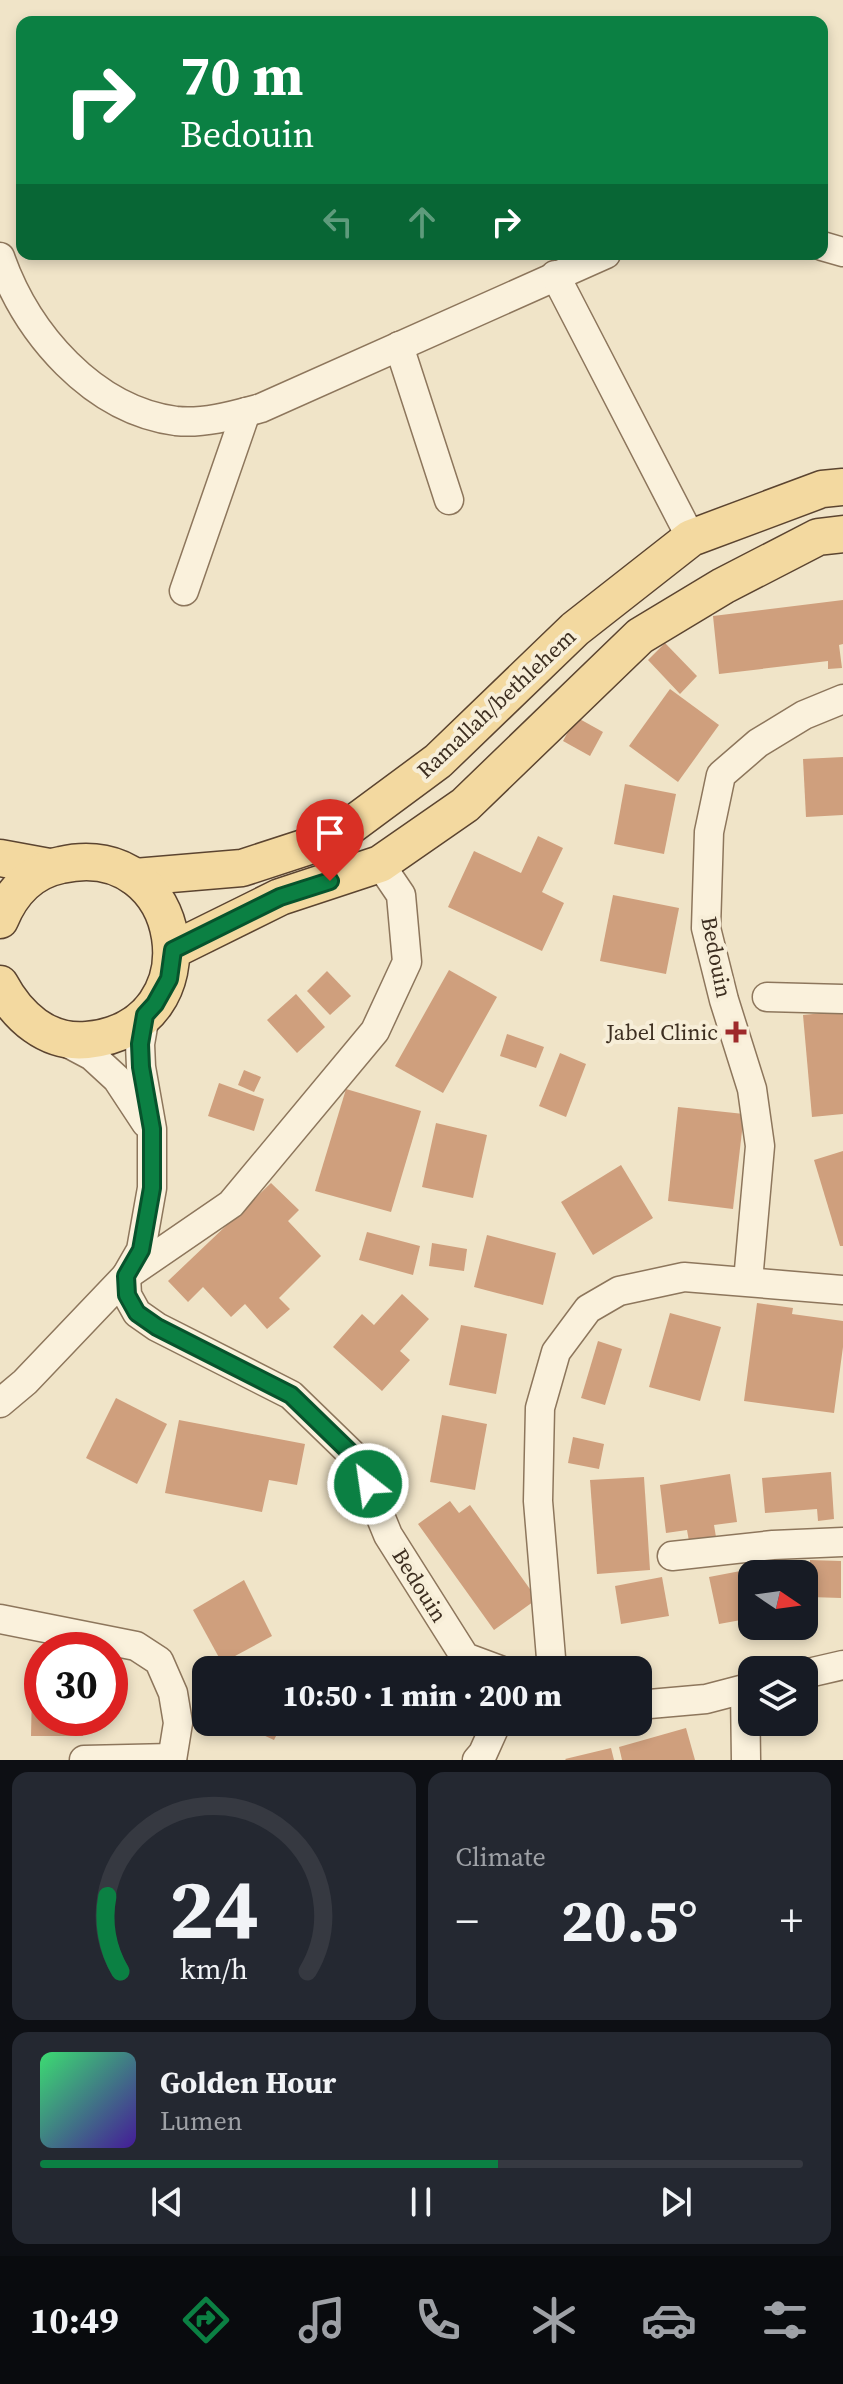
<!DOCTYPE html>
<html lang="en">
<head>
<meta charset="utf-8">
<style>
	body { margin:0; font-family:"Source Serif 4",serif; background:#242831; color:#f1f3f6; height:100vh; display:flex; flex-direction:column; font-size:30px; white-space:nowrap }
	* { box-sizing:border-box; margin:0 }
	p { font-size:26px; color:#9ea1a6 }
	.icon { flex:none; width:44px; height:44px; fill:none; stroke:currentColor; stroke-width:2; stroke-linecap:round; stroke-linejoin:round }
	.map { position:relative; height:1760px; overflow:hidden }
	.sheet { display:flex; flex-direction:column; gap:12px; padding:12px; background:#0d0f14; flex:1 }
	.sheet>* { flex:none }
	.guide { position:absolute; left:16px; top:16px; width:812px; height:244px; border-radius:16px; box-shadow:0 4px 12px #0003; background:#0b8043; color:#fff; overflow:hidden }
	.needle { width:52px; rotate:103deg }
	.tools { position:absolute; left:738px; top:1560px; display:grid; gap:16px }
	.tools a { display:grid; place-items:center; width:80px; height:80px; border-radius:16px; background:#171b24; box-shadow:0 4px 12px #0003; font-size:40px }
	.speed { position:absolute; left:24px; top:1632px; display:flex; gap:16px; font-size:40px; font-weight:700; text-align:center }
	.speed>* { display:grid; place-content:center; width:104px; height:104px; border-radius:50%; background:#171b24; box-shadow:0 4px 12px #0003; line-height:1 }
	.speed .limit { border:12px solid #d22; background:#fff; color:#111 }
	.pin { position:absolute; display:grid; place-items:center; width:68px; height:68px; color:#fff; margin:-82px -34px; border-radius:50% 50% 50% 0; rotate:-45deg; box-shadow:0 0 8px #0007 }
	.pin .icon { rotate:45deg }
	.me { position:absolute; width:88px; margin:-44px; rotate:330deg; stroke-linejoin:round; filter:drop-shadow(0 0 6px #0008) }
	.turn { display:flex; align-items:center; gap:28px; height:168px; padding:0 32px; font-size:36px }
	.turn .icon { width:104px; height:104px; stroke-width:2.5 }
	.turn b { display:block; font-size:56px; line-height:68px }
	.lanes { display:flex; align-items:center; height:76px; padding:0 32px; background:#0003; justify-content:center; gap:40px; direction:ltr }
	.lanes .off { opacity:.35 }
	.big { font-size:60px; font-weight:800; line-height:1.1 }
	.sheet .widget { flex:1; display:flex; flex-direction:column; justify-content:center; gap:12px; min-width:0; padding:0 28px; border-radius:16px; background:#242831 }
	.sheet .dial { align-items:center; gap:0 }
	.dial svg { height:208px; overflow:visible; fill:none; stroke:#363941; stroke-width:7; stroke-linecap:round; text-anchor:middle }
	.dial text { fill:#f1f3f6; stroke:none }
	.song { display:flex; align-items:center; gap:24px }
	.cover { width:96px; height:96px; border-radius:12px; background:linear-gradient(135deg,hsl(140 70% 55%),hsl(260 70% 35%)) }
	.played { height:8px; border-radius:4px; background:linear-gradient(90deg,#0b8043 60%,#363941 60%) }
	.keys { display:flex; justify-content:space-around; direction:ltr }
	.heat { display:flex; justify-content:space-between; align-items:center; font-size:44px; direction:ltr }
	.sheet .tiles { flex:1; display:grid; gap:12px; grid-template-columns:1fr 1fr }
	.widget:last-child { grid-column:span 2 }
	.trip { position:absolute; left:192px; top:1656px; width:460px; height:80px; border-radius:16px; background:#171b24; box-shadow:0 4px 12px #0003; font-weight:800; line-height:80px; text-align:center }
	.tab-bar { display:flex; height:128px; justify-content:space-around; align-items:center; background:#090b0e; color:#9ea1a6 }
	.tab-bar .icon { width:56px; height:56px }
	.tab-bar .active { color:#0b8043 }
	.tab-bar b { font-size:36px; color:#f1f3f6 }
	.map>svg:first-child { display:block }
	.building { fill:#cf9f7d }
	.lines { fill:none; stroke-linecap:round; stroke-linejoin:round }
	.minor-casing { stroke:#8d765c; stroke-width:31 }
	.major-casing { stroke:#5b4430; stroke-width:39 }
	.minor { stroke:#faf1dc; stroke-width:28 }
	.major { stroke:#f3d9a0; stroke-width:36 }
	.route-casing { stroke:#07532c; stroke-width:20 }
	.route { stroke:#0b8043; stroke-width:14 }
	.poi-dot { fill:#9e2a2b; stroke:#f7eed8; stroke-width:3 }
	.labels { text-anchor:middle; stroke-width:8; stroke-linejoin:round; paint-order:stroke }
	.street-label { font-size:22px; fill:#3d2e20; stroke:#f7eed8 }
	.poi-label { font-size:22px; fill:#3d2e20; stroke:#f7eed8; text-anchor:end }
</style>
</head>
<body>
<div class="map">
<svg width="843" height="1760" viewBox="0 0 843 1760">
	<rect width="100%" height="100%" fill="#f0e4c8"/>
	<g class="building">
		<polygon points="843,600 843,644 839,645 842,668 828,669 828,661 719,674 713,616"/>
		<polygon points="665,643 697,676 680,694 648,660"/>
		<polygon points="670,689 719,725 678,782 629,746"/>
		<polygon points="576,717 603,732 590,756 563,741"/>
		<polygon points="843,757 843,815 806,817 803,759"/>
		<polygon points="625,784 676,794 664,854 614,844"/>
		<polygon points="538,836 563,848 542,892 564,903 542,951 448,907 474,851 521,873"/>
		<polygon points="613,895 679,908 666,974 600,961"/>
		<polygon points="449,970 497,997 443,1093 395,1066"/>
		<polygon points="327,971 351,996 330,1015 307,991"/>
		<polygon points="296,994 325,1027 297,1053 267,1020"/>
		<polygon points="843,1011 843,1114 812,1117 803,1015"/>
		<polygon points="507,1034 544,1047 536,1068 500,1056"/>
		<polygon points="560,1053 586,1064 566,1117 539,1106"/>
		<polygon points="244,1070 261,1077 254,1092 238,1085"/>
		<polygon points="219,1083 264,1099 254,1131 208,1116"/>
		<polygon points="346,1089 421,1111 391,1212 315,1191"/>
		<polygon points="678,1107 744,1114 733,1209 668,1201"/>
		<polygon points="436,1123 487,1135 473,1198 422,1187"/>
		<polygon points="843,1151 843,1246 840,1246 814,1160"/>
		<polygon points="621,1165 653,1218 593,1255 561,1202"/>
		<polygon points="271,1183 299,1210 288,1221 321,1256 279,1298 290,1309 267,1329 245,1304 231,1317 203,1287 188,1302 168,1281"/>
		<polygon points="367,1232 420,1246 413,1275 359,1260"/>
		<polygon points="487,1235 556,1253 543,1305 474,1287"/>
		<polygon points="432,1243 467,1249 464,1271 429,1266"/>
		<polygon points="402,1294 429,1319 400,1351 410,1360 382,1391 333,1347 362,1314 374,1325"/>
		<polygon points="757,1303 793,1308 792,1314 843,1321 843,1347 834,1413 744,1401"/>
		<polygon points="670,1313 721,1327 700,1401 649,1387"/>
		<polygon points="461,1325 507,1334 496,1394 449,1385"/>
		<polygon points="598,1341 622,1349 605,1405 581,1398"/>
		<polygon points="116,1398 167,1424 137,1484 86,1458"/>
		<polygon points="442,1415 487,1424 475,1490 430,1482"/>
		<polygon points="179,1420 305,1444 297,1485 269,1480 262,1512 165,1493"/>
		<polygon points="573,1437 604,1444 599,1469 568,1463"/>
		<polygon points="831,1472 834,1519 818,1521 817,1509 765,1513 762,1478"/>
		<polygon points="730,1474 737,1522 714,1525 717,1543 690,1547 687,1530 666,1533 660,1485"/>
		<polygon points="644,1477 650,1570 597,1574 590,1480"/>
		<polygon points="450,1501 459,1513 470,1505 537,1599 494,1630 418,1524"/>
		<polygon points="810,1560 841,1561 841,1598 810,1597"/>
		<polygon points="782,1563 784,1574 752,1574 752,1618 719,1624 709,1577"/>
		<polygon points="662,1577 669,1616 621,1624 615,1586"/>
		<polygon points="244,1580 272,1636 222,1663 193,1610"/>
		<polygon points="32,1688 42,1688 42,1718 83,1718 83,1736 31,1736"/>
		<polygon points="248,1722 283,1722 274,1740 246,1727"/>
		<polygon points="686,1728 695,1760 622,1760 619,1747"/>
		<polygon points="611,1748 614,1760 566,1760 565,1759"/>
	</g>
	<g class="lines">
		<defs>
			<g id="minor">
				<polyline points="822,246 843,252"/>
				<path d="M0,257C27,334 93,410 176,421C204,424 235,415 261,408L606,254"/>
				<polyline points="555,275 691,538"/>
				<polyline points="399,346 449,500"/>
				<polyline points="184,591 246,412"/>
				<polyline points="767,997 843,999"/>
				<polyline points="145,1015 140,1044 141,1067 152,1129 152,1188 141,1250 126,1276 127,1295 137,1313 157,1327 291,1395 357,1459 388,1535 465,1657 500,1670"/>
				<polyline points="60,1039 92,1056 117,1079 146,1123"/>
				<polyline points="748,1281 760,1146 752,1089 724,1000 706,928 709,832 721,775 758,743 804,715 843,699"/>
				<polyline points="0,1403 25,1382 126,1276 231,1204 375,1031 407,962 401,895 380,864"/>
				<polyline points="672,1556 773,1545 843,1542"/>
				<polyline points="0,1619 136,1646 159,1661 173,1693 178,1723 172,1760"/>
				<polyline points="552,1670 538,1501 540,1408 556,1352 588,1309 619,1291 684,1277 843,1290"/>
				<polyline points="804,1674 843,1665"/>
				<polyline points="745,1689 746,1760"/>
				<polyline points="638,1705 706,1699 752,1687"/>
				<polyline points="84,1760 172,1758"/>
				<polyline points="477,1760 483,1753 497,1722"/>
			</g>
			<g id="major">
				<polyline points="0,858 49,867"/>
				<polyline points="135,877 242,868 334,838 438,761 575,629 691,538 822,489 843,487"/>
				<path d="M0,920C11,893 31,871 61,865C187,836 217,1028 87,1040C47,1044 17,1016 0,984"/>
				<polyline points="173,950 280,897 380,864 465,805 640,636 723,586 818,537 843,534"/>
			</g>
		</defs>
		<use href="#minor" class="minor-casing"/>
		<use href="#major" class="major-casing"/>
		<use href="#minor" class="minor"/>
		<use href="#major" class="major"/>
	</g>
	<g class="lines">
		<defs>
			<polyline id="route" points="330,881 280,897 173,950 169,979 155,1004 145,1015 140,1044 141,1067 152,1129 152,1188 141,1250 126,1276 127,1295 137,1313 157,1327 291,1395 357,1459 368,1484"/>
		</defs>
		<use href="#route" class="route-casing"/>
		<use href="#route" class="route"/>
	</g>
	<path class="poi-dot" d="M732 1020h8v8h8v8h-8v8h-8v-8h-8v-8h8z"/>
	<g class="labels">
		<g class="street-label">
			<text transform="translate(496 703) rotate(-43)" y="8">Ramallah/bethlehem</text>
			<text transform="translate(717 957) rotate(79)" y="8">Bedouin</text>
			<text transform="translate(420 1585) rotate(58)" y="8">Bedouin</text>
		</g>
		<g class="poi-label">
			<text x="718" y="1040">Jabel Clinic</text>
		</g>
	</g>
</svg>
<div class="tools">
<a><svg class="needle" viewBox="-14 -14 28 28"><path d="M0-13l5 13h-10z" fill="#e53935"/><path d="M0 13l5-13h-10z" fill="#9ea1a6"/></svg></a>
<a><svg class="icon" aria-label="layers" viewBox="0 0 24 24"><path d="M12 4l9 5-9 5-9-5zM3 14l9 5 9-5"/></svg></a>
</div>
<div class="speed"><div class="limit">30</div></div>
<div class="pin" style="left:330px;top:881px;background:#d93025"><svg class="icon" aria-label="arrive" viewBox="0 0 24 24"><path d="M6 21V4h12l-3 4 3 4H6"/></svg></div>
<svg class="me" style="left:368px;top:1484px" viewBox="-20 -20 40 40"><circle r="17" fill="#0b8043" stroke="#fff" stroke-width="3"/><path d="M0-11L8 9 0 5-8 9z" fill="#fff"/></svg>
<div class="trip">10:50 · 1 min · 200 m</div>
<div class="guide">
<div class="turn"><svg class="icon" aria-label="right" viewBox="0 0 24 24"><path d="M7 20v-9h11M14 6l5 5-5 5"/></svg><div><b>70 m</b>Bedouin</div></div>
<div class="lanes"><svg class="icon off" aria-label="left" viewBox="0 0 24 24"><path d="M17 20v-9H6M10 6l-5 5 5 5"/></svg><svg class="icon off" aria-label="ahead" viewBox="0 0 24 24"><path d="M12 20V5M6 11l6-6 6 6"/></svg><svg class="icon" aria-label="right" viewBox="0 0 24 24"><path d="M7 20v-9h11M14 6l5 5-5 5"/></svg></div>
</div>
</div>
<section class="sheet">
<div class="tiles">
<div class="widget dial"><svg viewBox="0 0 100 80">
<path d="M14 69A42 42 0 1 1 86 69"/>
<path d="M14 69A42 42 0 0 1 9 40" stroke="#0b8043"/>
<text x="50" y="56" font-size="32" font-weight="700">24</text>
<text x="50" y="72" font-size="11">km/h</text>
</svg></div>
<div class="widget"><p>Climate</p>
<div class="heat"><a>−</a><b class="big">20.5°</b><a>+</a></div>
</div>
<div class="widget">
<div class="song"><i class="cover"></i><div><b>Golden Hour</b><p>Lumen</p></div></div>
<div class="played"></div>
<div class="keys"><svg class="icon" aria-label="previous" viewBox="0 0 24 24"><path d="M18 5L8 12l10 7zM5 5v14"/></svg><svg class="icon" aria-label="pause" viewBox="0 0 24 24"><path d="M8 5v14M16 5v14"/></svg><svg class="icon" aria-label="next" viewBox="0 0 24 24"><path d="M6 5l10 7-10 7zM19 5v14"/></svg></div>
</div>
</div>
</section>
<nav class="tab-bar">
<b>10:49</b>
<svg class="icon active" aria-label="directions" viewBox="0 0 24 24"><path d="M12 3l9 9-9 9-9-9zM9 14v-3h6M13 9l2 2-2 2"/></svg>
<svg class="icon" aria-label="music" viewBox="0 0 24 24"><path d="M9 18V5l10-2v13"/><circle cx="6" cy="18" r="3"/><circle cx="16" cy="16" r="3"/></svg>
<svg class="icon" aria-label="phone" viewBox="0 0 24 24"><path d="M5 4h4l2 5-3 2q2 4 5 5l2-3 5 2v4C11 20 4 13 5 4z"/></svg>
<svg class="icon" aria-label="climate" viewBox="0 0 24 24"><path d="M12 3v18M4 7l16 10M4 17L20 7"/></svg>
<svg class="icon" aria-label="car" viewBox="0 0 24 24"><path d="M5 17H2v-5l4-1 3-4h7l3 4 3 1v5h-3M9 17h6M6 11h13"/><circle cx="7" cy="17" r="2"/><circle cx="17" cy="17" r="2"/></svg>
<svg class="icon" aria-label="filters" viewBox="0 0 24 24"><path d="M4 7h16M4 17h16"/><circle cx="9" cy="7" r="2"/><circle cx="15" cy="17" r="2"/></svg>
</nav>
</body>
</html>
